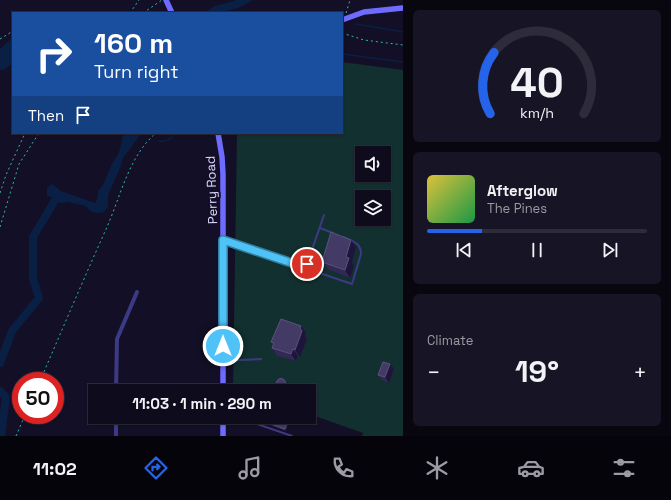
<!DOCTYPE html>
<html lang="en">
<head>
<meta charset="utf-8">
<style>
	body { margin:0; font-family:"Space Grotesk",sans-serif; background:#171425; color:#f1f3f6; height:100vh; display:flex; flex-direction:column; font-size:15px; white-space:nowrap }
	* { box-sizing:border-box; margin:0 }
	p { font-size:13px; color:#9b9ba3 }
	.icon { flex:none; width:22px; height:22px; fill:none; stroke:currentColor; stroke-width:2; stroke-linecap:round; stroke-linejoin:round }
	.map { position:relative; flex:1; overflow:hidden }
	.panel { display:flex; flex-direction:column; gap:10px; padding:10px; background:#08060f; width:268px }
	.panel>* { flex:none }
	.banner { position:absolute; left:12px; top:12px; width:331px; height:122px; border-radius:0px; box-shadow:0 1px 3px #0004,0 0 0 1px #2e2b3b; background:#1a4fa0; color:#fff; overflow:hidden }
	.controls { position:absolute; left:355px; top:146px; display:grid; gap:8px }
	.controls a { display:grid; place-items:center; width:36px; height:36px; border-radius:0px; background:#0e0b1c; box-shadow:0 1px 3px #0004,0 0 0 1px #2e2b3b; font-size:20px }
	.speed { position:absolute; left:12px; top:372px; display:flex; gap:8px; font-size:20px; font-weight:700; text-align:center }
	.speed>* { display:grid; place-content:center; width:52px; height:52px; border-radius:50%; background:#0e0b1c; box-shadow:0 1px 3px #0004,0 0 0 1px #2e2b3b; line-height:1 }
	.speed .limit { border:6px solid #d22; background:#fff; color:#111 }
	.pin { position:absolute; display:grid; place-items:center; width:34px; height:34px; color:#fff; margin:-17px; border:2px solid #fff; border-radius:50%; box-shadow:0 1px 4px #0007 }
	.me { position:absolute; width:44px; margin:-22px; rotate:0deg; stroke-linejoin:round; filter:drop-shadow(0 0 3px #0008) }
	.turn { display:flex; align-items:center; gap:14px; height:84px; padding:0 16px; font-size:18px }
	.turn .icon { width:52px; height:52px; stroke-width:2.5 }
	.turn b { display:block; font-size:28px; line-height:34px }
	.then { display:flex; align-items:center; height:38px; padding:0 16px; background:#0003; gap:8px; font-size:15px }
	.big { font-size:30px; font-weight:600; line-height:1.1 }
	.panel .card { flex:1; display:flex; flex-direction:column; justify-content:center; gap:6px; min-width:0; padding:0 14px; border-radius:6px; background:#171425 }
	.panel .dial { align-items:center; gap:0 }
	.dial svg { height:104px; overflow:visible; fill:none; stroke:#2e2b3b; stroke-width:7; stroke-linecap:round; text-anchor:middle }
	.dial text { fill:#f1f3f6; stroke:none }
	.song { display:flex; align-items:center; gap:12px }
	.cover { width:48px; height:48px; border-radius:6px; background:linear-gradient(135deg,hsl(50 70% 55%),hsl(140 70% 35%)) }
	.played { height:4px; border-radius:2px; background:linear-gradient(90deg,#2563eb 25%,#2e2b3b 25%) }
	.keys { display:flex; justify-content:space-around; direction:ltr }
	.heat { display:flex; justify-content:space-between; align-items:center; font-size:22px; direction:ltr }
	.trip { position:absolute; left:88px; top:384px; width:228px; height:40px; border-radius:0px; background:#0e0b1c; box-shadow:0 1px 3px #0004,0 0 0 1px #2e2b3b; font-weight:600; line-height:40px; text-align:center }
	.menu { display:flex; height:64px; justify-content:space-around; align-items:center; background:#06040b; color:#9b9ba3 }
	.menu .icon { width:28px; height:28px }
	.menu .on { color:#2563eb }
	.menu b { font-size:18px; color:#f1f3f6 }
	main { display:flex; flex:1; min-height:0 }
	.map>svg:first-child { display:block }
	.green { fill:#12302f; fill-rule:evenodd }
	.water { fill:#0a1f44 }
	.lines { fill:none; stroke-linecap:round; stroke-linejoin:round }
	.stream { stroke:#0a1f44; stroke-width:1.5 }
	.river { stroke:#0a1f44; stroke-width:8 }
	.path { stroke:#2fb8b0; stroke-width:1; stroke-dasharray:2 3; stroke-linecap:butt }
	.lane { stroke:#3d3a85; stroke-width:2 }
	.street { stroke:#3d3a85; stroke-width:4 }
	.secondary { stroke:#6f6bff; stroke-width:5.5 }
	.wall { fill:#312854 }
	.shaded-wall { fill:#1d163a }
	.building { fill:#433a66; stroke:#5a527e }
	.route-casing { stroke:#337fa1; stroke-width:10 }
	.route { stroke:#4fc3f7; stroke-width:7 }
	.labels { text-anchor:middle; stroke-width:4; stroke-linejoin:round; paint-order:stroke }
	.street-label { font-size:13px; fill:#d9d4ff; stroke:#130f26 }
</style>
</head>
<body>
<main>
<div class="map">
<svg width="403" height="436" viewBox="0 0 403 436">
	<rect width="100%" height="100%" fill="#130f26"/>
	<path class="green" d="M342,62L403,70V436H362L363,433L309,414V391H240L233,388L237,133H342ZM362,153H384V175H362ZM362,197H384V219H362Z"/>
	<g class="water">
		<path d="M237,0H253C239,10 222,13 204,13L215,6Z"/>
		<polygon points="13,37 13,63 5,69 0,70 0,49"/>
		<path d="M123,133H145L141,134L123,158L121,166L108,195V207L104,212L99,213L92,212L85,206L69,202L60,203L51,197L47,196V188L52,184L61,191L95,203L97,200L98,191C105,185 107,174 111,166C113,161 117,157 119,152C121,146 122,139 123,133Z"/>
	</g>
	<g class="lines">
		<g class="stream">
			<polyline points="356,24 403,32"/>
			<polyline points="342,54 403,62"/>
			<path d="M159,141C167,143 170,139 175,133"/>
		</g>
		<g class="river">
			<polyline points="0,363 12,331 39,298 33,279 33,237 57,197 64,199"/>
			<polyline points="0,391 6,397 1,436"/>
		</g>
		<g class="path">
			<polyline points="130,13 139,0"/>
			<polyline points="143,13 162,0"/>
			<polyline points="346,13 350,0"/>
			<polyline points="342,33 364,40 403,45"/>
			<polyline points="0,39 13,31"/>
			<polyline points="0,193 6,175 25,133"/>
			<polyline points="0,227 19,164 39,133"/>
			<path d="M40,381C62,330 84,278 107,227C121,195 129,156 156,133"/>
			<polyline points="16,436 25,415"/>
		</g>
		<g class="lane">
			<polyline points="320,228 333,233"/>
			<polyline points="223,240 301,266 307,264 324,215"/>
			<path d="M302,267L352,284L361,254C361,243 353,241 343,237"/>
			<polyline points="224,361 261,359"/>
			<polyline points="254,423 292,436"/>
		</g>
		<g class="street">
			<polyline points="116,391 117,339 137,292"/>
			<polyline points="116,436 116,417"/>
		</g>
		<g class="secondary">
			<polyline points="166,0 172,13"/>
			<polyline points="342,20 364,12 403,8"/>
			<polyline points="218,133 222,157 223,174 223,391"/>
			<polyline points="223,436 223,417"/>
		</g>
	</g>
	<g class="wall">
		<polygon points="351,240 356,247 352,262 354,266 350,278 327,269 322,262"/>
		<polygon points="306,333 305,336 307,339 300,357 298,356 296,361 277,356 272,348 273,345 271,342"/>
		<polygon points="394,369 389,383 382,380 378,375"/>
		<polygon points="287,385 288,388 286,390 284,391 282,391 279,389 277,386"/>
		<polygon points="291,417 286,431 256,420 254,418"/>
	</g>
	<g class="shaded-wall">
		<polygon points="351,240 356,247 352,262 354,266 350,278 345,270 346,257"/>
		<polygon points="301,326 306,333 305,336 307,339 300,357 295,350"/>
		<polygon points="293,349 298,356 296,361 291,354"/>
		<polygon points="390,364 394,369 389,383 385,377"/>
		<polygon points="285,381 287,385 288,388 286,390 284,387"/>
		<polygon points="289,417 291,417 286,431 285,429"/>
	</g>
	<g class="building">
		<polygon points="331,232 351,240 346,257 349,258 345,270 322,262"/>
		<polygon points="281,319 301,326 300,328 302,331 299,339 295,350 293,349 291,354 272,348 274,343 271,342"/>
		<polygon points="383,362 390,364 385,377 378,375"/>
		<circle cx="281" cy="383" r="4.5"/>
		<polygon points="255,417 289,417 285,429 254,418"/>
	</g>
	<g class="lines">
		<defs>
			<polyline id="route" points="223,346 223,240 301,266 307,264"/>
		</defs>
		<use href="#route" class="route-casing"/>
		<use href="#route" class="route"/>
	</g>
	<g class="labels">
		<g class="street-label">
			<text transform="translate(211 190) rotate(-92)" y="5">Perry Road</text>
		</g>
	</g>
</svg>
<div class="controls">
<a><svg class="icon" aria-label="sound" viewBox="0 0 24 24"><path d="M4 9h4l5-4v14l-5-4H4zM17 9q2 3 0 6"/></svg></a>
<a><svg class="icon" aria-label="layers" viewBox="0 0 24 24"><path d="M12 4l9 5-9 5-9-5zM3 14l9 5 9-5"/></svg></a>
</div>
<div class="speed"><div class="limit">50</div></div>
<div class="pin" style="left:307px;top:264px;background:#d93025"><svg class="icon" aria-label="arrive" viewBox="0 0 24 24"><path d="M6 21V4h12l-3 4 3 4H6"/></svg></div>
<svg class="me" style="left:223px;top:346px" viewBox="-20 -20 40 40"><circle r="17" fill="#4fc3f7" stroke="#fff" stroke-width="3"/><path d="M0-11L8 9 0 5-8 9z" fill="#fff"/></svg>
<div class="trip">11:03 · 1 min · 290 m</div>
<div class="banner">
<div class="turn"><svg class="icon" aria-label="right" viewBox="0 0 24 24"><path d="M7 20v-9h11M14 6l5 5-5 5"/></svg><div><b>160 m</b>Turn right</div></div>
<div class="then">Then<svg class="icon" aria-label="arrive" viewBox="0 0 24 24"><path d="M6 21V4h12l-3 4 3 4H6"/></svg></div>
</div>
</div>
<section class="panel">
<div class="card dial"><svg viewBox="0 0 100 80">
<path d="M14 69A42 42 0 1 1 86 69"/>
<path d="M14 69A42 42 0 0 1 17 22" stroke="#2563eb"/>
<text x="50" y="56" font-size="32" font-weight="700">40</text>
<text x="50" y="72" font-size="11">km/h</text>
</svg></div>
<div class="card">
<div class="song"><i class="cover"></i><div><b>Afterglow</b><p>The Pines</p></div></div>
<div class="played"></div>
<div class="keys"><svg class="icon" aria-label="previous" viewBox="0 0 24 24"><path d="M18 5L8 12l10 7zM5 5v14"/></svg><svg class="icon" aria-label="pause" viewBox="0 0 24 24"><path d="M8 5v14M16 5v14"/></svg><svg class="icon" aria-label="next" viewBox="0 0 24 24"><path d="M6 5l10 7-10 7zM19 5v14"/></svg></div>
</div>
<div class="card"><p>Climate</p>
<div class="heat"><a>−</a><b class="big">19°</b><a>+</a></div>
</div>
</section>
</main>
<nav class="menu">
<b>11:02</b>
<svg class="icon on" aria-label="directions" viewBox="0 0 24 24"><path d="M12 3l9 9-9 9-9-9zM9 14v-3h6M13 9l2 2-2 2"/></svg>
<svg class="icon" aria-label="music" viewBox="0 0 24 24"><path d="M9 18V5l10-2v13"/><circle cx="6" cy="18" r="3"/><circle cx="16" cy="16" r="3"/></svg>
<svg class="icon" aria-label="phone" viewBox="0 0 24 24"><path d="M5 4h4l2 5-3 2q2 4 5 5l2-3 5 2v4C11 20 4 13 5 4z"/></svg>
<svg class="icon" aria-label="climate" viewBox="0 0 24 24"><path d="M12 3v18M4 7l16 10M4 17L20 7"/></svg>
<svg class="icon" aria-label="car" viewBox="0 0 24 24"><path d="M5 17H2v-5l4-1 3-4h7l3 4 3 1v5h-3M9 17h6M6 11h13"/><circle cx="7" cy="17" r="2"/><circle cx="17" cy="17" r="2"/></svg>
<svg class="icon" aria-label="filters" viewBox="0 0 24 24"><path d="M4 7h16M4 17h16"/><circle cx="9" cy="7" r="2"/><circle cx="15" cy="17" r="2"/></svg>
</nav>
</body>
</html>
